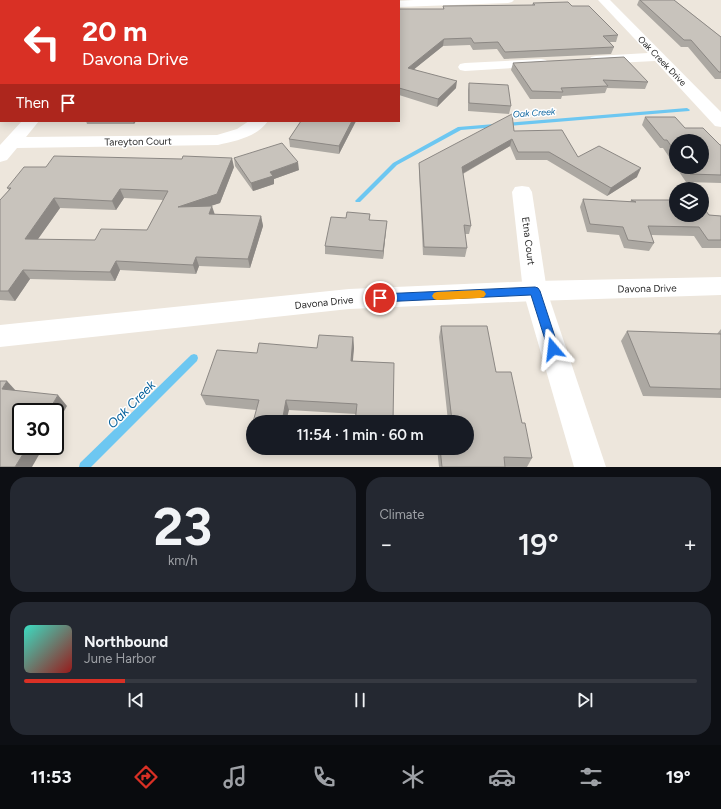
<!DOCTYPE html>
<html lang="en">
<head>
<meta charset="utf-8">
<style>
	body { margin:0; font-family:Figtree,sans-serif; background:#242831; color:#f1f3f6; height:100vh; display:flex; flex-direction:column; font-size:15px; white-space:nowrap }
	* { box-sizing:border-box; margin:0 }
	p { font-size:13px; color:#9ea1a6 }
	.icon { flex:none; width:22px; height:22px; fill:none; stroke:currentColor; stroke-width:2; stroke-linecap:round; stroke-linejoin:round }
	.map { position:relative; height:467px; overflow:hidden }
	.panel { display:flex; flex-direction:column; gap:10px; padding:10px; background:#0d0f14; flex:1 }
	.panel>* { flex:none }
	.banner { position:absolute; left:0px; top:0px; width:400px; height:122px; box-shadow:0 2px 10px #0003; background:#d93025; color:#fff; overflow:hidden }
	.buttons { position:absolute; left:669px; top:134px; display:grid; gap:8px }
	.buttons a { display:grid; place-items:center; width:40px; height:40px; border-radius:50%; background:#171b24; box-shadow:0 2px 10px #0003; font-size:20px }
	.speed { position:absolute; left:12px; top:403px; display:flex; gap:8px; font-size:20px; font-weight:700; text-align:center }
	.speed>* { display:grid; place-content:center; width:52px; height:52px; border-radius:50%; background:#171b24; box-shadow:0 2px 10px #0003; line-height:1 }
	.speed .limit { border:2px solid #111; border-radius:6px; background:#fff; color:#111 }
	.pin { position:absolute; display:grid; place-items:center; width:34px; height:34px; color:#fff; margin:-17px; border:2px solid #fff; border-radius:50%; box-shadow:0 1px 4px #0007 }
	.me { position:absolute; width:44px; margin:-22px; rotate:343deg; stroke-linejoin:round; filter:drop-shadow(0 0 3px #0008) }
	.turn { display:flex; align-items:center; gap:14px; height:84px; padding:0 16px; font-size:18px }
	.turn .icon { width:52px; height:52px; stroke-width:2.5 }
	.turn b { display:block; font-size:28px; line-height:34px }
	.then { display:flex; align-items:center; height:38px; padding:0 16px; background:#0003; gap:8px; font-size:15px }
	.big { font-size:30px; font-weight:600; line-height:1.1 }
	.panel .widget { flex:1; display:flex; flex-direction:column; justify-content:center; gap:6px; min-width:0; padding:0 14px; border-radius:16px; background:#242831 }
	.panel .dial { align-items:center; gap:0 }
	.dial b { font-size:52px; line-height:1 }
	.song { display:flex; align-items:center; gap:12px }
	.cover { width:48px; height:48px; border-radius:6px; background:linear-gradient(135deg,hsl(170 70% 55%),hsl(0 70% 35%)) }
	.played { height:4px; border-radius:2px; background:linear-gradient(90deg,#d93025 15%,#363941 15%) }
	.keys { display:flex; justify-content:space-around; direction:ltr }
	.heat { display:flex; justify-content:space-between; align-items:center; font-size:22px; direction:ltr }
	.panel .tiles { flex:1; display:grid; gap:10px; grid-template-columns:1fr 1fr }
	.widget:last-child { grid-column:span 2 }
	.trip { position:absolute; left:246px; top:415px; width:228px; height:40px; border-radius:20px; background:#171b24; box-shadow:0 2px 10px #0003; font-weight:600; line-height:40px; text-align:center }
	.tabs { display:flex; height:64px; justify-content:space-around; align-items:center; background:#090b0e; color:#9ea1a6 }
	.tabs .icon { width:28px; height:28px }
	.tabs .selected { color:#d93025 }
	.tabs b { font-size:18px; color:#f1f3f6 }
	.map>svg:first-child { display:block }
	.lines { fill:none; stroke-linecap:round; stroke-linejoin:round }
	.stream { fill:#6dc7f1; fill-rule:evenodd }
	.minor { fill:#fff; fill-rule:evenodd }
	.tertiary { fill:#fff; fill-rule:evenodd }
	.wall { fill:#aca8a2; fill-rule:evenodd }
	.shaded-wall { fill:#8c8884 }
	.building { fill:#c8c3bc; stroke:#8c8884; fill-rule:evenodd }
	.route { fill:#1a73e8; stroke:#114b97 }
	.slow { fill:#f59e0b }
	.labels { text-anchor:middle; stroke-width:3; stroke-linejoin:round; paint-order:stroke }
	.far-street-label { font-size:9px; fill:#2a2a2a; stroke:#fff }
	.far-water-label { font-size:9px; font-style:italic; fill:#0a649e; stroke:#fff }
	.street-label { font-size:10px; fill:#2a2a2a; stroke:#fff }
	.near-water-label { font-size:13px; font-style:italic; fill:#0a649e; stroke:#fff }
</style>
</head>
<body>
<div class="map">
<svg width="721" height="467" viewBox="0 0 721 467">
	<rect width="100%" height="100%" fill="#ede6dc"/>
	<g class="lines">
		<g class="stream">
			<polygon points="687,108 690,110 689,111 461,130 397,165 360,202 356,202 355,201 393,163 458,127"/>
			<polygon points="194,354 197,355 198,358 197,361 91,467 79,467 80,463 191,355"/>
		</g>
		<g class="minor">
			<polygon points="414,0 514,0 512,2 508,3 399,7 399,1 397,1"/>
			<polygon points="598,0 610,0 721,112 721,127 715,126 655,61 596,64 591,63 589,60 591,57 596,56 648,53"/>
			<polygon points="541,59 546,60 548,63 546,66 465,71 460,70 458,67 460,64 465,63"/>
			<path d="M22,121H39L26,137L217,135L237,129L249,121H268C257,137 236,141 218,145L17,148L7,160L0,162V145Z"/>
			<polygon points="522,186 529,187 532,192 547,291 606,467 574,467 523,291 512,192 515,187"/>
		</g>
		<polygon class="tertiary" points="721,277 721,295 535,301 349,309 0,347 0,325 349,289 535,281"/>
	</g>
	<g class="wall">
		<polygon points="639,0 674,0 721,37 721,79 715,79 688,47 681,47 637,5"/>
		<polygon points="533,3 572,6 618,35 616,42 610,42 614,47 611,54 504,59 497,49 473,50 470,45 443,46 414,69 456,88 437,107 399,95 399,9 443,9 443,6 532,5"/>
		<polygon points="513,63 648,82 645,89 607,88 605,93 562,96 561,99 530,99 511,70"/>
		<polygon points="469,83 511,106 509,114 468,111 468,90"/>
		<path d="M645,117L685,128L720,145H721V184V183L686,182L663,148H660L642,125ZM676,141L702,167H676Z"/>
		<polygon points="86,121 136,121 134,124 87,124"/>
		<polygon points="356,121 339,154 290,147 289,139"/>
		<polygon points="514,131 578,157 637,177 607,196 547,160 516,160 510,146 463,174 471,226 469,234 465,234 467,248 465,257 423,255 419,171 419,163"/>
		<polygon points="234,158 299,170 274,179 274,184 253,191 235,166"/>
		<path d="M234,167L220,203L209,206L214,214L261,216L263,226L250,268L199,266L196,274L120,270L115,281L30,279L15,301L0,300V200L9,190L7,188ZM124,198L163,200L147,230L95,240H37L60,208L116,210Z"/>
		<polygon points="583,199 630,202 631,200 709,215 721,216 721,248 702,248 694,236 651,235 654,243 649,251 624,248 619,235 587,232 580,207"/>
		<polygon points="370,214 369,220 386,230 383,259 325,254 325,246 346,218"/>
		<polygon points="441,326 496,372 522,423 532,458 527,467 439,467 437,448 467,448 467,422 438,422 438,421 448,421 439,337"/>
		<polygon points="721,329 721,398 643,396 621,341 627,331 717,334"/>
		<polygon points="353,337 354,348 352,361 394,363 356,414 289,410 257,410 206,405 201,395 257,353 317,348"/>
	</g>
	<g class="shaded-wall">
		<polygon points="444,39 443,46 407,75 408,68"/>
		<polygon points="457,81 456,88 437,107 438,99"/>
		<polygon points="1,102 1,114 0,115 0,103"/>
		<polygon points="133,121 136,121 134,124"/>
		<polygon points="352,121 356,121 339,154 339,146"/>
		<polygon points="512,139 510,146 460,175 462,167"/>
		<polygon points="232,158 234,167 220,203 181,216 178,207"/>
		<polygon points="298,162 299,170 274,179 274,184 253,191 251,183 270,172"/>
		<polygon points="641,168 637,177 607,196 611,188"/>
		<polygon points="120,189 124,198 116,210 112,201"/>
		<polygon points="54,198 60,208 31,249 25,239"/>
		<polygon points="212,206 215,215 209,214"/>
		<polygon points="261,216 263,226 250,268 248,259"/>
		<polygon points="387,221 386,230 383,259 383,251"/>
		<polygon points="196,257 199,266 196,274 193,265"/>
		<polygon points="116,261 120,270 115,281 110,272"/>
		<polygon points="23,270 30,279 15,301 8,291"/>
		<polygon points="353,337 354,348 352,372 351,361"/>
		<polygon points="7,381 17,392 2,389"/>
		<polygon points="58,395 67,406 55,427 55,412 48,412"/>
		<polygon points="286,400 289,410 286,422 282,422"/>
		<polygon points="28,446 44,446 32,467 15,467"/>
	</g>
	<g class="building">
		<polygon points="640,0 674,0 721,37 721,72 719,72 691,40 684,40"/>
		<polygon points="568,2 572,6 589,6 618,35 603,36 614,47 505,52 498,42 474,43 471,38 444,39 408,68 457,81 438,99 399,88 399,9 444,9 443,6 535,5 533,3"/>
		<rect x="0" y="25" width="1" height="38"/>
		<polygon points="624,57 648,82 603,80 608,86 561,88 563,92 532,91 513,63"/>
		<polygon points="1,66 1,102 0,103 0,67"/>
		<polygon points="469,83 508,85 511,106 469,103"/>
		<polygon points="512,114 514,131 562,130 578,157 599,146 641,168 611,188 549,152 518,152 512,139 462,167 471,226 464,225 467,248 424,247 419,163"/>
		<polygon points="645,117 675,117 685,128 703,128 720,145 721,145 721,175 690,174 686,167 702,167 702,141 676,141 676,153 667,140 664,140"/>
		<polygon points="301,121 352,121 339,146 289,139"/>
		<polygon points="282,143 298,162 270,172 273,176 251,183 234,158"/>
		<path d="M54,156L182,159L183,156L232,158L217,194L178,207L212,206L209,214L261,216L248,259L196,257L193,265L116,261L110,272L23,270L8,291H0V200L11,188H7L24,167H46ZM120,189L168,191L147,230L101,229L95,240L25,239L54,198L112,201Z"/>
		<polygon points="583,199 636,202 631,200 676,200 676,215 702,215 702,206 709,215 721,216 721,240 708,240 699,227 648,226 654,243 628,240 623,227 590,224"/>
		<polygon points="347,212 370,214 369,220 387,221 383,251 325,246 331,217 346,218"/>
		<polygon points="441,326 487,326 496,372 511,372 522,423 525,423 532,458 504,457 505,467 442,467 440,448 467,448 467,422 439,422 438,421 452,421"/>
		<polygon points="627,331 721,334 721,389 650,387"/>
		<polygon points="319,335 353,337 351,361 394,363 393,422 355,422 357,404 286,400 282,422 253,422 259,400 201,395 217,350 257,353 259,343 317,348"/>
		<polygon points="0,381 7,381 2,389 58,395 48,412 21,412 21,446 28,446 15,467 0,467"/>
	</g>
	<polygon class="route" points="535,287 538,288 540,291 559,349 557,353 553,354 549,353 548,349 531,295 380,302 377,301 375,298 377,295 380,294"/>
	<polygon class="slow" points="480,290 484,291 486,294 484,297 480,298 437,300 434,299 432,296 434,293 437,292"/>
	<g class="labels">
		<g class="far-street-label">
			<text transform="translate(662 61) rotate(46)" y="3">Oak Creek Drive</text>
		</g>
		<g class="far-water-label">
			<text transform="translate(534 113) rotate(-4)" y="3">Oak Creek</text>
		</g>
		<g class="street-label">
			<text transform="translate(138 141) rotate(-1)" y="4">Tareyton Court</text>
			<text transform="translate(529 241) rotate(83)" y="4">Etna Court</text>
			<text transform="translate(647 288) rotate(-1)" y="4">Davona Drive</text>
			<text transform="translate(324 302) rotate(-6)" y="4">Davona Drive</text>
		</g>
		<g class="near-water-label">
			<text transform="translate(131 404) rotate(-45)" y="5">Oak Creek</text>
		</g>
	</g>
</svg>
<div class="buttons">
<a><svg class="icon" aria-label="search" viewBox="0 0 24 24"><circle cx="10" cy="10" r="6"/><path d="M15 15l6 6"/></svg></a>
<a><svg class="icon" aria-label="layers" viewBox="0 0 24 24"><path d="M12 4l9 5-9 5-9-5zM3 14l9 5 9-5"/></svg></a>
</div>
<div class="speed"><div class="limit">30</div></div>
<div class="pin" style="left:380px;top:298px;background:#d93025"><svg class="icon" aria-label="arrive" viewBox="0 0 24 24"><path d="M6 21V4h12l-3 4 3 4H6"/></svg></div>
<svg class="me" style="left:553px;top:349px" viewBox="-20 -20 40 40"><path d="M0-17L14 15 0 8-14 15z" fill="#1a73e8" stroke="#fff" stroke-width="4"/></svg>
<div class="trip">11:54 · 1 min · 60 m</div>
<div class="banner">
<div class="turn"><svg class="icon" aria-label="left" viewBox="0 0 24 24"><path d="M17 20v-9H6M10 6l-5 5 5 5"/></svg><div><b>20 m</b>Davona Drive</div></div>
<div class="then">Then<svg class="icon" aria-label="arrive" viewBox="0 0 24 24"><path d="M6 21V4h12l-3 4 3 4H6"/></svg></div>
</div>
</div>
<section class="panel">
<div class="tiles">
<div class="widget dial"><b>23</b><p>km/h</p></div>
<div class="widget"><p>Climate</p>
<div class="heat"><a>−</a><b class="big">19°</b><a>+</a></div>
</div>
<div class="widget">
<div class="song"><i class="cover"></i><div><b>Northbound</b><p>June Harbor</p></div></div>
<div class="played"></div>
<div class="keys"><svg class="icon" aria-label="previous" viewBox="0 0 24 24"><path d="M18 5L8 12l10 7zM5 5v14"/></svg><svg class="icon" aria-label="pause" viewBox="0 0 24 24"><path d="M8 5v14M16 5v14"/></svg><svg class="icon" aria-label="next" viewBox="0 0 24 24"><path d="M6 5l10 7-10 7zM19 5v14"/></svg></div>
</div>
</div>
</section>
<nav class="tabs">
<b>11:53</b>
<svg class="icon selected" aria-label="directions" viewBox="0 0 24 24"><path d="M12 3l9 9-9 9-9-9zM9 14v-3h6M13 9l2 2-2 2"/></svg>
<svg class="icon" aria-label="music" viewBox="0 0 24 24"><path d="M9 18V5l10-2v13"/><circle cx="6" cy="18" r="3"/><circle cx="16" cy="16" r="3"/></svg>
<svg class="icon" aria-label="phone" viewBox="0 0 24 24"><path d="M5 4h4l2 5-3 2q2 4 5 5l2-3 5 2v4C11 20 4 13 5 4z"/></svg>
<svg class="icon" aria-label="climate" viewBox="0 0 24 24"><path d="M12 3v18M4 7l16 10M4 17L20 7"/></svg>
<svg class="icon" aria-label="car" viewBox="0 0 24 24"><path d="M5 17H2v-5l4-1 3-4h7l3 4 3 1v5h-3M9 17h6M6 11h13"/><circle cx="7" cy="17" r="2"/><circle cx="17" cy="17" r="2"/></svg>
<svg class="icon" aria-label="filters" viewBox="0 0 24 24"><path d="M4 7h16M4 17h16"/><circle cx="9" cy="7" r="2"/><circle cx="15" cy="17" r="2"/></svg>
<b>19°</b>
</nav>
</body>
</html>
